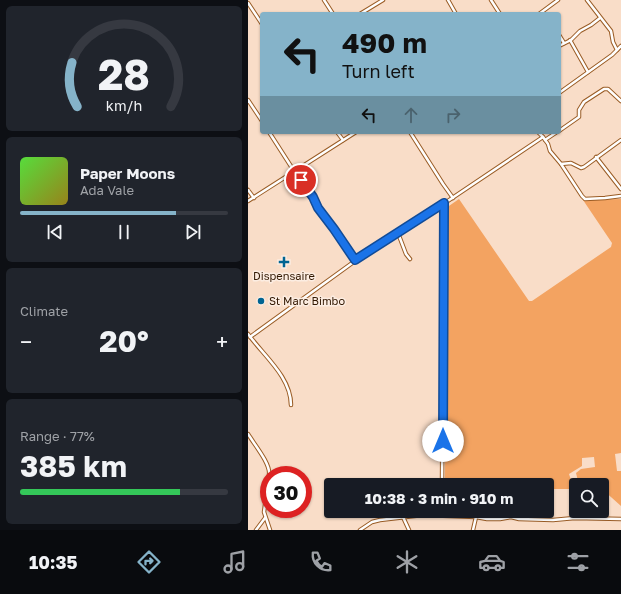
<!DOCTYPE html>
<html lang="en">
<head>
<meta charset="utf-8">
<style>
	body { margin:0; font-family:"Golos Text",sans-serif; background:#20242c; color:#f1f3f6; height:100vh; display:flex; flex-direction:column; font-size:15px; white-space:nowrap }
	* { box-sizing:border-box; margin:0 }
	p { font-size:13px; color:#9ea1a6 }
	.icon { flex:none; width:22px; height:22px; fill:none; stroke:currentColor; stroke-width:2; stroke-linecap:round; stroke-linejoin:round }
	.map { position:relative; flex:1; overflow:hidden }
	.panel { display:flex; flex-direction:column; gap:6px; padding:6px; background:#0d0f14; width:248px }
	.panel>* { flex:none }
	.top-card { position:absolute; left:12px; top:12px; width:301px; height:122px; border-radius:4px; box-shadow:0 1px 3px #0004; background:#85b3c9; color:#111; overflow:hidden }
	.tools { position:absolute; left:321px; top:478px; display:grid; gap:8px }
	.tools a { display:grid; place-items:center; width:40px; height:40px; border-radius:4px; background:#171b24; box-shadow:0 1px 3px #0004; font-size:20px }
	.speed { position:absolute; left:12px; top:466px; display:flex; gap:8px; font-size:20px; font-weight:700; text-align:center }
	.speed>* { display:grid; place-content:center; width:52px; height:52px; border-radius:50%; background:#171b24; box-shadow:0 1px 3px #0004; line-height:1 }
	.speed .limit { border:6px solid #d22; background:#fff; color:#111 }
	.pin { position:absolute; display:grid; place-items:center; width:34px; height:34px; color:#fff; margin:-17px; border:2px solid #fff; border-radius:50%; box-shadow:0 1px 4px #0007 }
	.me { position:absolute; width:44px; margin:-22px; rotate:0deg; stroke-linejoin:round; filter:drop-shadow(0 0 3px #0008) }
	.turn { display:flex; align-items:center; gap:14px; height:84px; padding:0 16px; font-size:18px }
	.turn .icon { width:52px; height:52px; stroke-width:2.5 }
	.turn b { display:block; font-size:28px; line-height:34px }
	.lanes { display:flex; align-items:center; height:38px; padding:0 16px; background:#0003; justify-content:center; gap:20px; direction:ltr }
	.lanes .off { opacity:.35 }
	.big { font-size:30px; font-weight:700; line-height:1.1 }
	.panel .widget { flex:1; display:flex; flex-direction:column; justify-content:center; gap:6px; min-width:0; padding:0 14px; border-radius:6px; background:#20242c }
	.panel .dial { align-items:center; gap:0 }
	.dial svg { height:104px; overflow:visible; fill:none; stroke:#363941; stroke-width:7; stroke-linecap:round; text-anchor:middle }
	.dial text { fill:#f1f3f6; stroke:none }
	.song { display:flex; align-items:center; gap:12px }
	.cover { width:48px; height:48px; border-radius:6px; background:linear-gradient(135deg,hsl(110 70% 55%),hsl(50 70% 35%)) }
	.played { height:4px; border-radius:2px; background:linear-gradient(90deg,#85b3c9 75%,#363941 75%) }
	.keys { display:flex; justify-content:space-around; direction:ltr }
	.heat { display:flex; justify-content:space-between; align-items:center; font-size:22px; direction:ltr }
	.charge { height:6px; border-radius:3px; background:linear-gradient(90deg,#34c759 77%,#363941 0) }
	.trip { position:absolute; left:76px; top:478px; width:230px; height:40px; border-radius:4px; background:#171b24; box-shadow:0 1px 3px #0004; font-weight:700; line-height:40px; text-align:center }
	.tab-bar { display:flex; height:64px; justify-content:space-around; align-items:center; background:#090b0e; color:#9ea1a6 }
	.tab-bar .icon { width:28px; height:28px }
	.tab-bar .on { color:#85b3c9 }
	.tab-bar b { font-size:18px; color:#f1f3f6 }
	main { display:flex; flex:1; min-height:0 }
	.map>svg:first-child { display:block }
	.green { fill:#f3a361 }
	.lines { fill:none; stroke-linecap:round; stroke-linejoin:round }
	.street-casing { stroke:#9a5c25; stroke-width:4.5 }
	.street { stroke:#fff; stroke-width:2.5 }
	.route-casing { stroke:#114b97; stroke-width:10 }
	.route { stroke:#1a73e8; stroke-width:7 }
	.poi-dot { fill:#006492; stroke:#fcede2; stroke-width:1.5 }
	.labels { text-anchor:middle; stroke-width:3; stroke-linejoin:round; paint-order:stroke }
	.poi-label { font-size:11px; fill:#331903; stroke:#fcede2 }
</style>
</head>
<body>
<main>
<section class="panel">
<div class="widget dial"><svg viewBox="0 0 100 80">
<path d="M14 69A42 42 0 1 1 86 69"/>
<path d="M14 69A42 42 0 0 1 10 35" stroke="#85b3c9"/>
<text x="50" y="56" font-size="32" font-weight="700">28</text>
<text x="50" y="72" font-size="11">km/h</text>
</svg></div>
<div class="widget">
<div class="song"><i class="cover"></i><div><b>Paper Moons</b><p>Ada Vale</p></div></div>
<div class="played"></div>
<div class="keys"><svg class="icon" aria-label="previous" viewBox="0 0 24 24"><path d="M18 5L8 12l10 7zM5 5v14"/></svg><svg class="icon" aria-label="pause" viewBox="0 0 24 24"><path d="M8 5v14M16 5v14"/></svg><svg class="icon" aria-label="next" viewBox="0 0 24 24"><path d="M6 5l10 7-10 7zM19 5v14"/></svg></div>
</div>
<div class="widget"><p>Climate</p>
<div class="heat"><a>−</a><b class="big">20°</b><a>+</a></div>
</div>
<div class="widget"><p>Range · 77%</p><b class="big">385 km</b><div class="charge"></div></div>
</section>
<div class="map">
<svg width="373" height="530" viewBox="0 0 373 530">
	<rect width="100%" height="100%" fill="#f9ddc8"/>
	<polygon class="green" points="211,199 281,301 284,301 363,247 364,243 335,200 373,199 373,453 367,454 369,471 373,471 373,506 354,489 354,485 331,485 328,473 333,469 347,467 346,457 334,458 334,466 321,474 326,489 299,489 299,485 197,485 198,208"/>
	<g class="lines">
		<defs>
			<g id="street">
				<polyline points="76,0 85,14"/>
				<polyline points="200,0 208,14"/>
				<polyline points="243,0 252,14"/>
				<polyline points="339,0 363,31 365,42 369,50"/>
				<polyline points="0,3 14,24"/>
				<polyline points="112,14 135,0"/>
				<polyline points="291,14 310,0"/>
				<polyline points="311,35 316,43"/>
				<polyline points="322,40 340,72"/>
				<polyline points="311,46 323,40 332,31 343,25 352,18"/>
				<polyline points="311,93 364,55 373,46"/>
				<polyline points="0,100 14,121"/>
				<polyline points="311,131 331,117 331,110 336,102 356,89 360,89 373,101"/>
				<polyline points="21,132 46,171 65,197 70,208 86,229 107,261"/>
				<polyline points="89,132 95,140"/>
				<polyline points="162,132 195,184 205,198"/>
				<polyline points="290,132 295,137"/>
				<polyline points="297,140 309,132"/>
				<polyline points="348,157 373,189"/>
				<polyline points="313,164 323,163 333,168 336,167 373,140"/>
				<polyline points="0,190 6,198"/>
				<polyline points="0,201 108,132"/>
				<polyline points="150,233 158,254 162,259"/>
				<path d="M0,334C16,356 43,377 43,405"/>
				<polyline points="2,337 107,261 167,223 295,137 300,144 302,151 313,164 334,196 337,199 357,198 373,196"/>
				<path d="M0,434C6,444 23,464 21,475"/>
				<polyline points="21,476 16,512 22,530"/>
				<polyline points="194,485 196,203"/>
				<polyline points="155,517 161,530"/>
				<polyline points="8,530 17,518"/>
				<polyline points="112,530 124,522 132,520 175,515 228,517 239,519 252,519 263,517 271,519 305,520 327,518 373,519"/>
				<polyline points="225,530 228,517"/>
			</g>
		</defs>
		<use href="#street" class="street-casing"/>
		<use href="#street" class="street"/>
	</g>
	<g class="lines">
		<defs>
			<polyline id="route" points="53,180 65,197 70,208 86,229 107,260 196,203 195,441"/>
		</defs>
		<use href="#route" class="route-casing"/>
		<use href="#route" class="route"/>
	</g>
	<g class="poi-dot">
		<path d="M34 256h4v4h4v4h-4v4h-4v-4h-4v-4h4z"/>
		<circle cx="13" cy="301" r="4"/>
	</g>
	<g class="labels">
		<g class="poi-label">
			<text x="36" y="280">Dispensaire</text>
			<text x="21" y="305" text-anchor="start">St Marc Bimbo</text>
		</g>
	</g>
</svg>
<div class="tools">
<a><svg class="icon" aria-label="search" viewBox="0 0 24 24"><circle cx="10" cy="10" r="6"/><path d="M15 15l6 6"/></svg></a>
</div>
<div class="speed"><div class="limit">30</div></div>
<div class="pin" style="left:53px;top:180px;background:#d93025"><svg class="icon" aria-label="arrive" viewBox="0 0 24 24"><path d="M6 21V4h12l-3 4 3 4H6"/></svg></div>
<svg class="me" style="left:195px;top:441px" viewBox="-20 -20 40 40"><circle r="19" fill="#fff"/><path d="M0-13L10 11 0 6-10 11z" fill="#1a73e8"/></svg>
<div class="trip">10:38 · 3 min · 910 m</div>
<div class="top-card">
<div class="turn"><svg class="icon" aria-label="left" viewBox="0 0 24 24"><path d="M17 20v-9H6M10 6l-5 5 5 5"/></svg><div><b>490 m</b>Turn left</div></div>
<div class="lanes"><svg class="icon" aria-label="left" viewBox="0 0 24 24"><path d="M17 20v-9H6M10 6l-5 5 5 5"/></svg><svg class="icon off" aria-label="ahead" viewBox="0 0 24 24"><path d="M12 20V5M6 11l6-6 6 6"/></svg><svg class="icon off" aria-label="right" viewBox="0 0 24 24"><path d="M7 20v-9h11M14 6l5 5-5 5"/></svg></div>
</div>
</div>
</main>
<nav class="tab-bar">
<b>10:35</b>
<svg class="icon on" aria-label="directions" viewBox="0 0 24 24"><path d="M12 3l9 9-9 9-9-9zM9 14v-3h6M13 9l2 2-2 2"/></svg>
<svg class="icon" aria-label="music" viewBox="0 0 24 24"><path d="M9 18V5l10-2v13"/><circle cx="6" cy="18" r="3"/><circle cx="16" cy="16" r="3"/></svg>
<svg class="icon" aria-label="phone" viewBox="0 0 24 24"><path d="M5 4h4l2 5-3 2q2 4 5 5l2-3 5 2v4C11 20 4 13 5 4z"/></svg>
<svg class="icon" aria-label="climate" viewBox="0 0 24 24"><path d="M12 3v18M4 7l16 10M4 17L20 7"/></svg>
<svg class="icon" aria-label="car" viewBox="0 0 24 24"><path d="M5 17H2v-5l4-1 3-4h7l3 4 3 1v5h-3M9 17h6M6 11h13"/><circle cx="7" cy="17" r="2"/><circle cx="17" cy="17" r="2"/></svg>
<svg class="icon" aria-label="filters" viewBox="0 0 24 24"><path d="M4 7h16M4 17h16"/><circle cx="9" cy="7" r="2"/><circle cx="15" cy="17" r="2"/></svg>
</nav>
</body>
</html>
